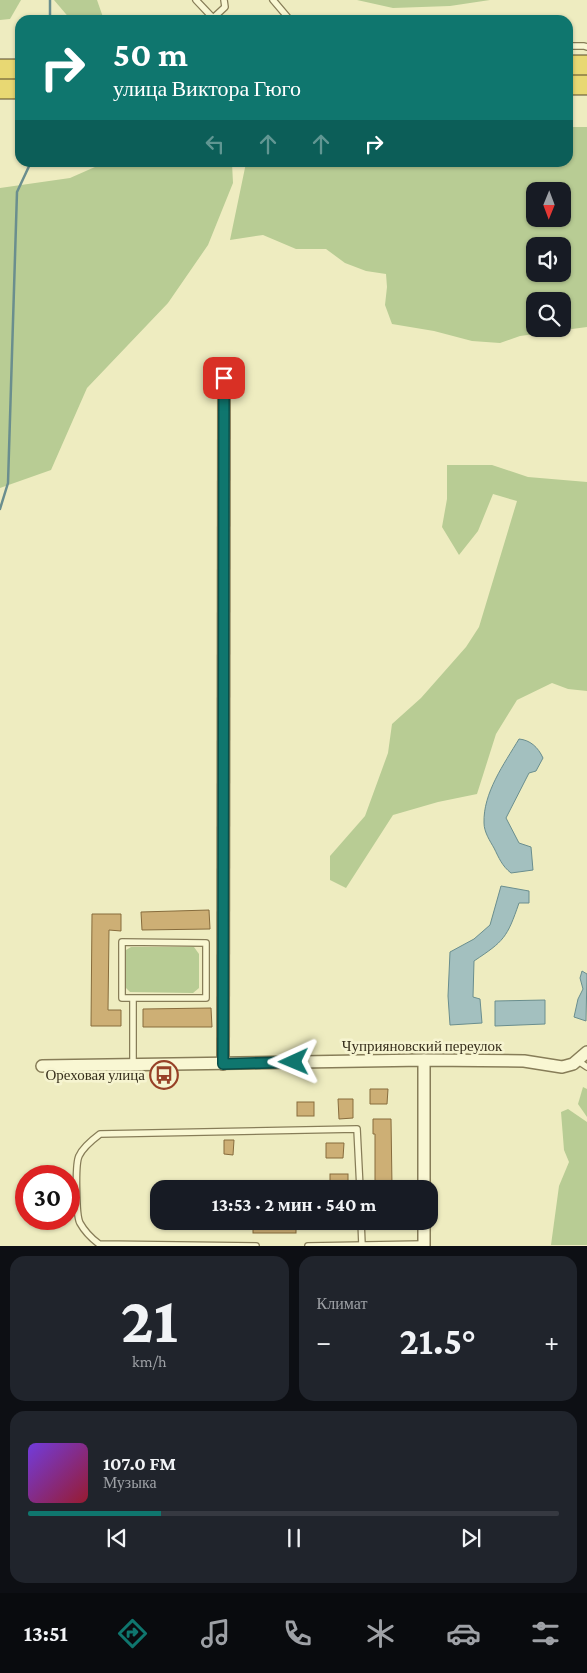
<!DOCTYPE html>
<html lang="ru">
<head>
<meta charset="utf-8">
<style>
	body { margin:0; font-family:"Crimson Pro",serif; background:#20242c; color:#f1f3f6; height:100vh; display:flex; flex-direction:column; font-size:19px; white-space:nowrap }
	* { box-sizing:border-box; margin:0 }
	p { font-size:16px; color:#9ea1a6 }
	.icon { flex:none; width:28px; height:28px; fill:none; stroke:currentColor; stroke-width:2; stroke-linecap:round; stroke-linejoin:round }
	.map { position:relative; height:1246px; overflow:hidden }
	.side { display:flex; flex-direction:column; gap:10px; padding:10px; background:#0d0f14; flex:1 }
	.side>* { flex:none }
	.guide { position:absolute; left:15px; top:15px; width:558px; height:152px; border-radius:15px; box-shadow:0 1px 4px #0004; background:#0f766e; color:#fff; overflow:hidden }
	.needle { width:32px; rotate:181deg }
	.controls { position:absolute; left:526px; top:182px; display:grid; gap:10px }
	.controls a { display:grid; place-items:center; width:45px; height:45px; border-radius:10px; background:#171b24; box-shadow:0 1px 4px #0004; font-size:25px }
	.speed { position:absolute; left:15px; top:1165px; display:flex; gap:10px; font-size:25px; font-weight:700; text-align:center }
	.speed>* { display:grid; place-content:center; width:65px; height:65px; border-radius:50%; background:#171b24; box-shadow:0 1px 4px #0004; line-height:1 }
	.speed .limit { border:8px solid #d22; background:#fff; color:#111 }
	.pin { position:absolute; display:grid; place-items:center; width:42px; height:42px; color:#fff; margin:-21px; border-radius:10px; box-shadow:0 2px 8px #0006 }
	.me { position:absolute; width:55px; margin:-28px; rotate:269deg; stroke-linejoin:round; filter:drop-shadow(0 0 4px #0008) }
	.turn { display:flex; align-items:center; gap:18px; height:105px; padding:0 15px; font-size:22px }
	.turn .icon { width:65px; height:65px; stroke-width:2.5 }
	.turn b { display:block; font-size:35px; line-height:42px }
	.lanes { display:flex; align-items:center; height:48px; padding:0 15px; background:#0003; justify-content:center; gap:25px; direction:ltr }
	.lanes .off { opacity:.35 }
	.big { font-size:38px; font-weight:700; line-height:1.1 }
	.side .widget { flex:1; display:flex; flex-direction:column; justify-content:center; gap:8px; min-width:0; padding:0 18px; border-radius:15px; background:#20242c }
	.side .dial { align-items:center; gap:0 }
	.dial b { font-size:65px; line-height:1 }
	.song { display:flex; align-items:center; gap:15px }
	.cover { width:60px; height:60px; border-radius:8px; background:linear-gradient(135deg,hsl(260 70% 55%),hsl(350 70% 35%)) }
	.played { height:5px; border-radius:2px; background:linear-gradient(90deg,#0f766e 25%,#363941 25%) }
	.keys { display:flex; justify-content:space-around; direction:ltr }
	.heat { display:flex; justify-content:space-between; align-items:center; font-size:28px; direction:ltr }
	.side .tiles { flex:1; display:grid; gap:10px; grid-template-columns:1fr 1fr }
	.widget:last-child { grid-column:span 2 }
	.trip { position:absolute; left:150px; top:1180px; width:288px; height:50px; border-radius:15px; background:#171b24; box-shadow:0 1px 4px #0004; font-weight:700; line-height:50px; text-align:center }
	.tabs { display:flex; height:80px; justify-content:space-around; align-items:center; background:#090b0e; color:#9ea1a6 }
	.tabs .icon { width:35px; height:35px }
	.tabs .current { color:#0f766e }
	.tabs b { font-size:22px; color:#f1f3f6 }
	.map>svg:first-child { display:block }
	.green { fill:#b8cc94; fill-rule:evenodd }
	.water { fill:#a3c0bf; stroke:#6a8e8e }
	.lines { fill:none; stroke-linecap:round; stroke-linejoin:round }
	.stream { stroke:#6a8e8e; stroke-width:2.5 }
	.building { fill:#cdaf75; stroke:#876c3d }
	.service-casing { stroke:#877d58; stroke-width:8 }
	.minor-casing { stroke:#877d58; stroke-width:14 }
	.trunk-casing { stroke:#55492c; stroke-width:21 }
	.service { stroke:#f9f7d3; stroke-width:5.5 }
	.minor { stroke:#f9f7d3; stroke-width:11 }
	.trunk { stroke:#e8d873; stroke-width:19 }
	.route-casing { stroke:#0a4d48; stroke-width:12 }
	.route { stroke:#0f766e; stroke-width:9 }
	.labels { text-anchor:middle; stroke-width:5; stroke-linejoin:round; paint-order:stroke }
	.street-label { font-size:15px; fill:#372f1c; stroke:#f6f4d0 }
	.poi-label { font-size:15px; fill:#372f1c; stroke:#f6f4d0; text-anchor:end }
</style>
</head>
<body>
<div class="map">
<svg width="587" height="1246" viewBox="0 0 587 1246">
	<rect width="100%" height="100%" fill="#eeecc0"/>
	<g class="green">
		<polygon points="0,0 21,0 10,19 0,20"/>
		<polygon points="54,0 97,0 104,20 71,20"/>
		<polygon points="357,0 490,0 450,6 393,8"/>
		<path d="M568,127H587V327L520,336L500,343L472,341L434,331L392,324L385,305L387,287L386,274L366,271L345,263L326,249H296L263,235L230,240L246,163L568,162ZM535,191H562V219H535ZM535,246H562V274H535ZM535,301H562V329H535Z"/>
		<polygon points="104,163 232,163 233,183 208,245 168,303 87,388 51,470 0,488 0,188 70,178"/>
		<polygon points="447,465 492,465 528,477 587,482 587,691 568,689 552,683 517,700 496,734 477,794 438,802 393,815 346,888 330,880 330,856 365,816 388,753 392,724 421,698 466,647 479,627 517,501 493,494 478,531 459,555 442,527 447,499"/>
		<polygon points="131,947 194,947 199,954 199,988 193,993 130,992 126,988 126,950"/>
		<polygon points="583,1087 587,1089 587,1117 578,1104"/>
		<polygon points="568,1109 587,1122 587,1245 551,1245 559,1186 569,1162 564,1150 561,1112"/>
	</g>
	<g class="water">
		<path d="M519,739C530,740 538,747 543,758L536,771L529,773L506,818L519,843L531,847L533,870L511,873C502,866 499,858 494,848C490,841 484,832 484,823C483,793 504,764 519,739Z"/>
		<path d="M501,886L529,891V903H519C507,938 504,941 474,961L473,997L480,999L482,1023L450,1025L448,996L450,952L474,939L490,925Z"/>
		<polygon points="582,971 587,974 586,1021 574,1017 578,999 583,989 580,978"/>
		<polygon points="545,1000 545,1024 495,1026 495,1001"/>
	</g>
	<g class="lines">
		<g class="stream">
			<polyline points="50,0 50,20"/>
			<polyline points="0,509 8,483 17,192 31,162"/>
		</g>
	</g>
	<g class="building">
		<polygon points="209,910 210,929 142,930 141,912"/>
		<polygon points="92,914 121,914 121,931 109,930 108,1010 121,1010 121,1026 91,1026"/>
		<polygon points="211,1008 212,1027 143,1027 143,1009"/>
		<polygon points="370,1089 388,1089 387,1104 370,1104"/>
		<polygon points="338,1099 353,1099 353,1118 339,1119"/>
		<rect x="297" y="1102" width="17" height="14"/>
		<polygon points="373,1119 391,1119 392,1186 375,1185 375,1134 373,1134"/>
		<polygon points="224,1140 234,1140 233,1155 224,1154"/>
		<polygon points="326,1143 344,1143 343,1158 326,1158"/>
		<rect x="330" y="1174" width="18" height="14"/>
		<rect x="253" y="1221" width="43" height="12"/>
	</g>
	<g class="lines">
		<defs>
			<g id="service">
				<polyline points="196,0 213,18"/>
				<polyline points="273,0 290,20"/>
				<polyline points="211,20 225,7 224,0"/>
				<polyline points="568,46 584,46 587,47"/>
				<polyline points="133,998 122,998 122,942 206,943 206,998 133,998 133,1064"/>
				<polyline points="578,1061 587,1067"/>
				<polyline points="361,1221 362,1245"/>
				<path d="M256,1246L99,1244C91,1238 85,1232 80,1223C76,1216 75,1164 79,1156C83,1147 92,1140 100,1134L357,1129L360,1189"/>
				<polyline points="308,1246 424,1244"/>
			</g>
			<g id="minor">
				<polyline points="424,1060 424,1189"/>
				<polyline points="223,1064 224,378"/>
				<polyline points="42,1066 424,1060 524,1061 562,1067 573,1064 587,1052"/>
				<polyline points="424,1246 424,1221"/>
			</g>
			<g id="trunk">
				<polyline points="568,65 587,65"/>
				<polyline points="0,69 20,69"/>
				<polyline points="568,85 587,85"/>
				<polyline points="0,89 20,89"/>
			</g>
		</defs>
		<use href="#service" class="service-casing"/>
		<use href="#minor" class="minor-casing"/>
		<use href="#trunk" class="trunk-casing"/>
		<use href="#service" class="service"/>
		<use href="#minor" class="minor"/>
		<use href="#trunk" class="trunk"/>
	</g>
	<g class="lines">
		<defs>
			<polyline id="route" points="224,378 223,1064 294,1062"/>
		</defs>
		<use href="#route" class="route-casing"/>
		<use href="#route" class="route"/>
	</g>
	<defs>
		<symbol id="bus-ring" viewBox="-11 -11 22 22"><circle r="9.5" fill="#f6f4d0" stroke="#974127" stroke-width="1.5"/><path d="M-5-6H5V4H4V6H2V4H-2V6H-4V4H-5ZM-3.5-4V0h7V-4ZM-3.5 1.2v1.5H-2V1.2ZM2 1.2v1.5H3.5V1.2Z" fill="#974127"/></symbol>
	</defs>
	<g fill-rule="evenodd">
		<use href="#bus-ring" x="148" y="1059" width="32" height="32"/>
	</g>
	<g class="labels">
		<g class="street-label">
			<text x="422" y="1051">Чуприяновский переулок</text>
		</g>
		<g class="poi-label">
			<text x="145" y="1080">Ореховая улица</text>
		</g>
	</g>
</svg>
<div class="controls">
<a><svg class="needle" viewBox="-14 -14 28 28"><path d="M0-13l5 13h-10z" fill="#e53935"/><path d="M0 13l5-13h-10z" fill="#9ea1a6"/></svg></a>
<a><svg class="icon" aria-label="sound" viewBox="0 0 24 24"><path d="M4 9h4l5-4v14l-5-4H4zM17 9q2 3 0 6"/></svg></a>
<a><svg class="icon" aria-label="search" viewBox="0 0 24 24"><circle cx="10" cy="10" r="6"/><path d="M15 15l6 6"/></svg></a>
</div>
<div class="speed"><div class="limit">30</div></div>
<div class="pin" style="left:224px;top:378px;background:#d93025"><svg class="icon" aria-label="arrive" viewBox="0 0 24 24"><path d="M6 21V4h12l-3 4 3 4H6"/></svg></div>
<svg class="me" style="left:294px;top:1062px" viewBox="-20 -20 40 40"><path d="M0-17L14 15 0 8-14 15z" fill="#0f766e" stroke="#fff" stroke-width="4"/></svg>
<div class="trip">13:53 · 2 мин · 540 m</div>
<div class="guide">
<div class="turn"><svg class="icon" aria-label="right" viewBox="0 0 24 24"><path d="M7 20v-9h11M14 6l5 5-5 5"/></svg><div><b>50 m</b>улица Виктора Гюго</div></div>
<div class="lanes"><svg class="icon off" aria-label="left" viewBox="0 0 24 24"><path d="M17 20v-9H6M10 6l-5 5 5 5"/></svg><svg class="icon off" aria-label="ahead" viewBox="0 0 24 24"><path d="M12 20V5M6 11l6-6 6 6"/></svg><svg class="icon off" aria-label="ahead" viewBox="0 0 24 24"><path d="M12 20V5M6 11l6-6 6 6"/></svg><svg class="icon" aria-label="right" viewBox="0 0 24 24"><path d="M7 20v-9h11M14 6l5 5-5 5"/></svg></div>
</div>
</div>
<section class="side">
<div class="tiles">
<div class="widget dial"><b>21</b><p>km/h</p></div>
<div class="widget"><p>Климат</p>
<div class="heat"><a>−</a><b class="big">21.5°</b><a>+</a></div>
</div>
<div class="widget">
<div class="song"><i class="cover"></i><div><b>107.0 FM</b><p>Музыка</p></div></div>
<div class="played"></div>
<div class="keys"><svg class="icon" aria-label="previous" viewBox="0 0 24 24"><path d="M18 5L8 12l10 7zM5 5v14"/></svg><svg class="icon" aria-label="pause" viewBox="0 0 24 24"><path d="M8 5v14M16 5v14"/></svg><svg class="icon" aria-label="next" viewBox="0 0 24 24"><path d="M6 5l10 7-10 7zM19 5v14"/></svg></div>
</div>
</div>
</section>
<nav class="tabs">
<b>13:51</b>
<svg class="icon current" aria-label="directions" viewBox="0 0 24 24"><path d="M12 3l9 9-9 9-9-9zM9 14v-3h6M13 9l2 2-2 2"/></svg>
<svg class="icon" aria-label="music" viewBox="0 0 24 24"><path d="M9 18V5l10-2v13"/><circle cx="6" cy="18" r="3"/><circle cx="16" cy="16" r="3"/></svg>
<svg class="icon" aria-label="phone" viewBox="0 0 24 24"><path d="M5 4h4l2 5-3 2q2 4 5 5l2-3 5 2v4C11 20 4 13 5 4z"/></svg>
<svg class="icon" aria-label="climate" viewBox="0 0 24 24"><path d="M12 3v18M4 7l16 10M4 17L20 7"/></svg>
<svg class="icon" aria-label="car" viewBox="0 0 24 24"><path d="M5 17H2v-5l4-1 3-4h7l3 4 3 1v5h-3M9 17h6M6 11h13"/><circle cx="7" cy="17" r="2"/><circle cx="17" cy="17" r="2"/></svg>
<svg class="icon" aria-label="filters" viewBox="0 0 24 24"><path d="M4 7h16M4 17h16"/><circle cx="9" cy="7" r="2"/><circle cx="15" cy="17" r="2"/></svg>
</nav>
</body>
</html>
